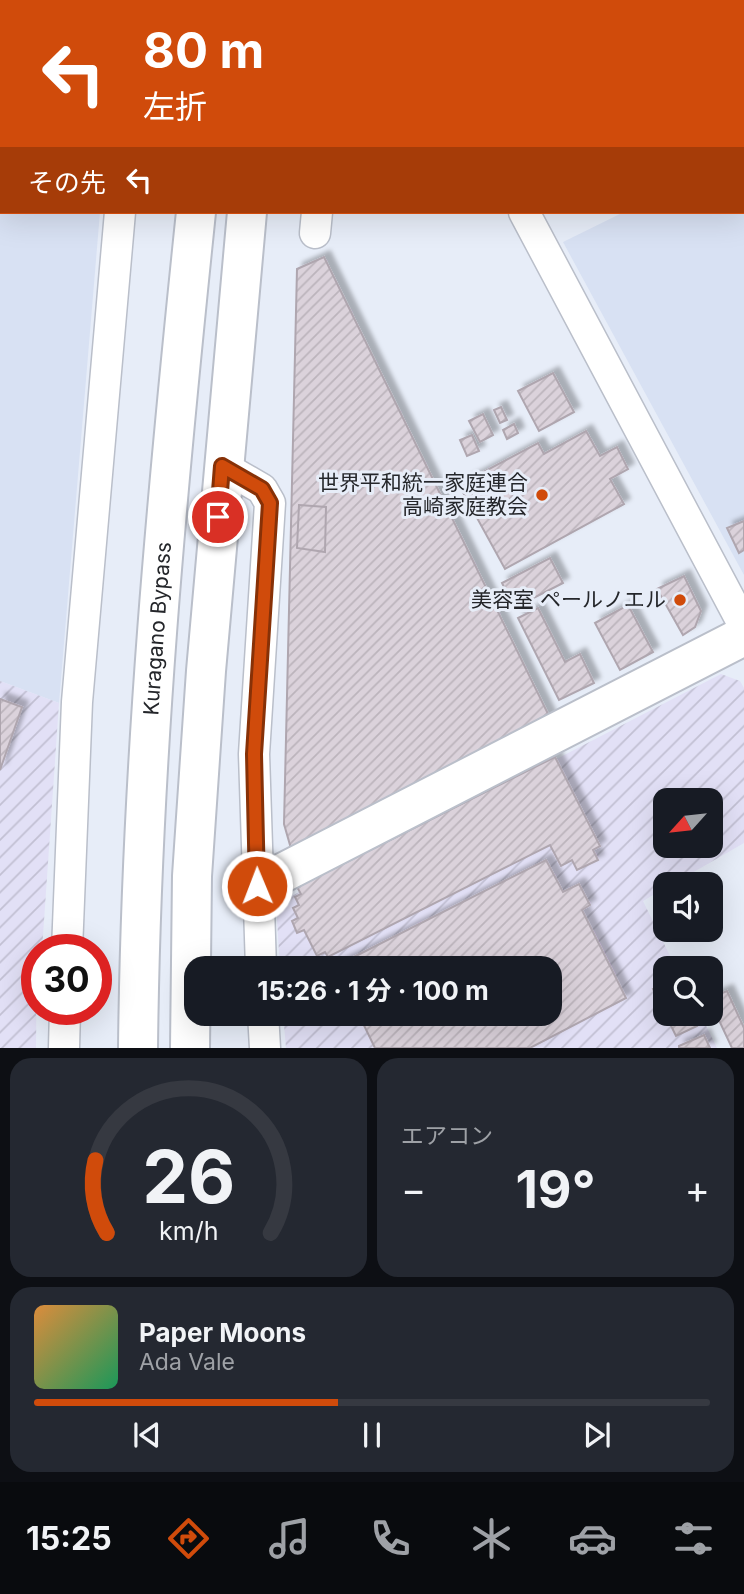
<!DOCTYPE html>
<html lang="ja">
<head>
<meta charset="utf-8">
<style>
	body { margin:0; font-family:Inter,"Noto Sans JP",sans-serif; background:#242831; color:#f1f3f6; height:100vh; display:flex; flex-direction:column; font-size:26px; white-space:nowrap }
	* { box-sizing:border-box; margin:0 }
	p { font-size:23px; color:#9ea1a6 }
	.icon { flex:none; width:38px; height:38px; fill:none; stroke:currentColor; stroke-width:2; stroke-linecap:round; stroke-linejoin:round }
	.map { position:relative; height:1048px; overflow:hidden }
	.details { display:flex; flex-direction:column; gap:10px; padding:10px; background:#0d0f14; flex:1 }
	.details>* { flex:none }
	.guide { position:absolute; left:0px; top:0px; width:746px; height:214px; box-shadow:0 7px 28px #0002; background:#d04b0b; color:#fff; overflow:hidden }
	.needle { width:46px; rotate:243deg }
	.buttons { position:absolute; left:653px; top:788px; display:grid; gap:14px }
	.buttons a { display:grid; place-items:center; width:70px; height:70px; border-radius:14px; background:#171b24; box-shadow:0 7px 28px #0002; font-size:35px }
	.speed { position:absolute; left:21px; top:934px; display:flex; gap:14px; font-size:35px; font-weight:700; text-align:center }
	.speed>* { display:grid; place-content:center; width:91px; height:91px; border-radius:50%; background:#171b24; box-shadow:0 7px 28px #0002; line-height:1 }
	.speed .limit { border:10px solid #d22; background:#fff; color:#111 }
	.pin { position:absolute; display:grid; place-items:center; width:60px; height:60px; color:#fff; margin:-30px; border:4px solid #fff; border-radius:50%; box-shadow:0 2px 7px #0007 }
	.me { position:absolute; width:77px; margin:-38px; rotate:359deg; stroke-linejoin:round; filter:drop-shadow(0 0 5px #0008) }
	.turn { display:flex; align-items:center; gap:24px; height:147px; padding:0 28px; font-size:32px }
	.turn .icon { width:91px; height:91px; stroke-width:2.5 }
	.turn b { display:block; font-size:49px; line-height:60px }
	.then { display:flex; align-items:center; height:66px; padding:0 28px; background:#0003; gap:14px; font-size:26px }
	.big { font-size:52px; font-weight:700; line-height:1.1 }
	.details .card { flex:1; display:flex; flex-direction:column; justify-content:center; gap:10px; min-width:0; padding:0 24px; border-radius:21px; background:#242831 }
	.details .dial { align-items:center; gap:0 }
	.dial svg { height:182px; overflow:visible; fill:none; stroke:#363941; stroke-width:7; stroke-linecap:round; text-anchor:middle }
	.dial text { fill:#f1f3f6; stroke:none }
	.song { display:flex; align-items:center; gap:21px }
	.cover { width:84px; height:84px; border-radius:10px; background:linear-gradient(135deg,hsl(30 70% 55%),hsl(150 70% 35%)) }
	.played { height:7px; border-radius:4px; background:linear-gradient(90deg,#d04b0b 45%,#363941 45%) }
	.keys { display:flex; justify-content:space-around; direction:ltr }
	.heat { display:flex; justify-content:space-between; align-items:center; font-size:38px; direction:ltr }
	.details .tiles { flex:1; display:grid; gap:10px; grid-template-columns:1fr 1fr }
	.card:last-child { grid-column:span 2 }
	.trip { position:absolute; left:184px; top:956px; width:378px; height:70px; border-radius:21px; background:#171b24; box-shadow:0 7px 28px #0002; font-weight:700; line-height:70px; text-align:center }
	.menu { display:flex; height:112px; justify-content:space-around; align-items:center; background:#090b0e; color:#9ea1a6 }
	.menu .icon { width:49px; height:49px }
	.menu .on { color:#d04b0b }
	.menu b { font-size:32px; color:#f1f3f6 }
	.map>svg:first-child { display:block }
	.built { fill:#d8e1f3 }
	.industrial { fill:url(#industrial-furrows); fill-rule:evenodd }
	.building { fill:url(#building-hatch); stroke:#afa6af; stroke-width:2; filter:url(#shadow) }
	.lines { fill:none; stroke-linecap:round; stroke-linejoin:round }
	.street-casing { stroke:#babfca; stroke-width:33 }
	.secondary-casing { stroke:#babfca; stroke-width:42 }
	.highway-casing { stroke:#babfca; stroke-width:42 }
	.street { stroke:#fff; stroke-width:30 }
	.secondary { stroke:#fff; stroke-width:38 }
	.highway { stroke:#fff; stroke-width:38 }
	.route-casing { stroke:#873107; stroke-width:18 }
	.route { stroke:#d04b0b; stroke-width:12 }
	.poi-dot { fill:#d04b0b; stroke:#e7edf8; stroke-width:2.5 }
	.labels { text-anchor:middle; stroke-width:6; stroke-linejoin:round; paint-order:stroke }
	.poi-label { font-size:21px; fill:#24262a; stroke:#e7edf8; text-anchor:end }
	.street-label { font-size:21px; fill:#24262a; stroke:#e7edf8 }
</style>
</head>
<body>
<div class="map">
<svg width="744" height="1048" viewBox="0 0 744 1048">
	<defs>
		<pattern id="industrial-furrows" width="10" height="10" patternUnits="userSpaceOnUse" patternTransform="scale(1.75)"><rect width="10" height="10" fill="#e2e0f6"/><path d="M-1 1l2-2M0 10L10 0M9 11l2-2" fill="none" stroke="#c2c0d3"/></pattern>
		<pattern id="building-hatch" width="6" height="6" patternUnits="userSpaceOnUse" patternTransform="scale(1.75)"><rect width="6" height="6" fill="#dbd2db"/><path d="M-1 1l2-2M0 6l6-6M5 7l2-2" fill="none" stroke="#bcb4bc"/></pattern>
		<filter id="shadow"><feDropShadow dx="6" dy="-6" stdDeviation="2" flood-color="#0004"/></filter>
	</defs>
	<rect width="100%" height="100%" fill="#e7edf8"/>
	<g class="built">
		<polygon points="0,103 2,212 100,212 59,703 0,681"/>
		<polygon points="744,152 744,575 563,242 624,212 744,212"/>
	</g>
	<g class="industrial">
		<polygon points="0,0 167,0 2,2 2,61"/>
		<path d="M721,674L740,681L744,688V843L673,884H665V888L643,901L676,968H665V1013H700L717,1048H286L283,1013H550V968H280L276,904ZM665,800H710V845H665Z"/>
		<polygon points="0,681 59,703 42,950 37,950 36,1048 0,1048"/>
	</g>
	<g class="building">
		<polygon points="324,257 551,720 292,852 284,824 297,269"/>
		<polygon points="553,373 574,412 539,431 518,391"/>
		<polygon points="501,407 507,420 500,423 494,410"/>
		<polygon points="483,414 493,435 480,442 469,421"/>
		<polygon points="514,424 518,433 507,439 503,430"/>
		<polygon points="586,431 600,456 617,447 628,469 610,479 624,504 505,569 459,485 538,443 544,454"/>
		<polygon points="472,435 479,451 467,456 460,440"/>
		<polygon points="299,505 326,507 325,552 297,548"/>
		<polygon points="744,521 744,550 739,553 727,528"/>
		<polygon points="550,558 563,583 514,608 502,583"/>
		<polygon points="684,576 701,611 695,627 683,635 657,589"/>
		<polygon points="628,605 653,652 620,670 595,623"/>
		<polygon points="538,608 565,662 580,654 594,683 559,700 518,618"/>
		<polygon points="0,699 22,707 0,770"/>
		<polygon points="555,757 600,846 593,850 598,860 577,870 572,860 561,866 550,845 328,957 325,952 317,956 304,930 297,933 292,921 298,918 293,908 299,905 295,897 301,894 297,887"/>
		<polygon points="546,860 563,892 579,884 590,905 582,910 626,998 530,1048 375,1048 358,1013 550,1013 550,968 334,967"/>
		<polygon points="665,983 665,1013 691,1013 697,1026 676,1036 653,989"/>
		<polygon points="727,991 744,1028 744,1048 732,1048 710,1001 710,998"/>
		<polygon points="704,1035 710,1048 679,1048 679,1046"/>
	</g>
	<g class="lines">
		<defs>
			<g id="street">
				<polyline points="405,2 408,0"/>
				<polyline points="0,81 2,82"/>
				<polyline points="524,212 744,626"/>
				<polyline points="315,233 317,212"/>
				<polyline points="222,466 262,489 270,503 254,754 261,968"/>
				<polyline points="67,950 77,702 120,212"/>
				<polyline points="263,1013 265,1048"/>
				<polyline points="64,1048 65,1010"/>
			</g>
			<polyline id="secondary" points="257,886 744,636"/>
			<g id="highway">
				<polyline points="225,2 225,0"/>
				<polyline points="276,2 276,0"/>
				<path id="s1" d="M138,1048C141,768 167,490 196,212"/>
				<polyline points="190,1048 192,876 206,671 247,212"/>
			</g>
		</defs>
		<use href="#street" class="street-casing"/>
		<use href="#secondary" class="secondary-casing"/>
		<use href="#highway" class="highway-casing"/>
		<use href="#street" class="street"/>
		<use href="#secondary" class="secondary"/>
		<use href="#highway" class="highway"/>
	</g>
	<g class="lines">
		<defs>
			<polyline id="route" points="218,517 222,466 262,489 270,503 254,754 257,886"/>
		</defs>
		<use href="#route" class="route-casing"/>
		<use href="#route" class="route"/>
	</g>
	<g class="poi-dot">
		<circle cx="542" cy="495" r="7"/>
		<circle cx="680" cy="600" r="7"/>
	</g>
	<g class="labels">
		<g class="poi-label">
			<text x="528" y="490">世界平和統一家庭連合<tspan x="528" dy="24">高崎家庭教会</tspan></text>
			<text x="666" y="607">美容室 ペールノエル</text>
		</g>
		<g class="street-label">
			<text dy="7" stroke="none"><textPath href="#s1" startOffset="420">Kuragano Bypass</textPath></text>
		</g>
	</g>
</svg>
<div class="buttons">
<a><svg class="needle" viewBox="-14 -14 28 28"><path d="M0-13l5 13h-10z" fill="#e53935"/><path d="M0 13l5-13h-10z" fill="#9ea1a6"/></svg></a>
<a><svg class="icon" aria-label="sound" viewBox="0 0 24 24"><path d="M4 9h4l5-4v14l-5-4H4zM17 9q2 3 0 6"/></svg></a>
<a><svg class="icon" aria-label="search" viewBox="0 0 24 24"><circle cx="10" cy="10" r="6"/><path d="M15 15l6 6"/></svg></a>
</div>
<div class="speed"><div class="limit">30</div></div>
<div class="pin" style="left:218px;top:517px;background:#d93025"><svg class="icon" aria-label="arrive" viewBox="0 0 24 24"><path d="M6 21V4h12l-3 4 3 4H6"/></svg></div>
<svg class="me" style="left:257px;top:886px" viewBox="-20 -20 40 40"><circle r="17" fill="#d04b0b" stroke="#fff" stroke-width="3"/><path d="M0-11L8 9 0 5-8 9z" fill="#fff"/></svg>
<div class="trip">15:26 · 1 分 · 100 m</div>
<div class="guide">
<div class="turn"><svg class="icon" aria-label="left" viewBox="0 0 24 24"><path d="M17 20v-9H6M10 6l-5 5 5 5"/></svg><div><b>80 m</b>左折</div></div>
<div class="then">その先<svg class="icon" aria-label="left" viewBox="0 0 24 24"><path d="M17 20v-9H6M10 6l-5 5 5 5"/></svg></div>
</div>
</div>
<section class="details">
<div class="tiles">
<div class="card dial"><svg viewBox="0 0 100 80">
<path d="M14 69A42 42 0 1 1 86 69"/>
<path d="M14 69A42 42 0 0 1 9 37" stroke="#d04b0b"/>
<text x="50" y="56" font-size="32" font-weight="700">26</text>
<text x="50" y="72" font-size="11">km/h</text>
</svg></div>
<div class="card"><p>エアコン</p>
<div class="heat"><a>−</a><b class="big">19°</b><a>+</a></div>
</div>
<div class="card">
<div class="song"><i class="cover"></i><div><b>Paper Moons</b><p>Ada Vale</p></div></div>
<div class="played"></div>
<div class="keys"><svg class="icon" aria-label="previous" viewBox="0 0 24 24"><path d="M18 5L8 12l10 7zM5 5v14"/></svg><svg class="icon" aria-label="pause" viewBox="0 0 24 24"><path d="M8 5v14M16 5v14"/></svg><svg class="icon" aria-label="next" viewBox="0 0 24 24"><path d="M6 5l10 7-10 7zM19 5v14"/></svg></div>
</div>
</div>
</section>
<nav class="menu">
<b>15:25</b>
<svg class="icon on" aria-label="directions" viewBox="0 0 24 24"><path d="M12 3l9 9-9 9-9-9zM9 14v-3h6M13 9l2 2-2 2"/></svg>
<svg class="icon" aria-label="music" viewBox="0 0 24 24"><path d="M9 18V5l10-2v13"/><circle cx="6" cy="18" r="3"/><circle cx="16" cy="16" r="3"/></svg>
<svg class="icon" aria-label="phone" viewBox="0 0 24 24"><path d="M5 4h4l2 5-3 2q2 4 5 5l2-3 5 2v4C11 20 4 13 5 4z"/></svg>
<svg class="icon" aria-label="climate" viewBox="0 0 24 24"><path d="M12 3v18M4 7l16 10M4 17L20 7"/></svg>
<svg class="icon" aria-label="car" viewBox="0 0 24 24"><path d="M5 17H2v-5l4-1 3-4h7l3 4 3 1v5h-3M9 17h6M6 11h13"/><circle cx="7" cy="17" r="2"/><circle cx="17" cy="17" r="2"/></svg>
<svg class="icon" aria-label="filters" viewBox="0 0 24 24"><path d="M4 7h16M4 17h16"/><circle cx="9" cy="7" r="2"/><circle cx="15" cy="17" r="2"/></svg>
</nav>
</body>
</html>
